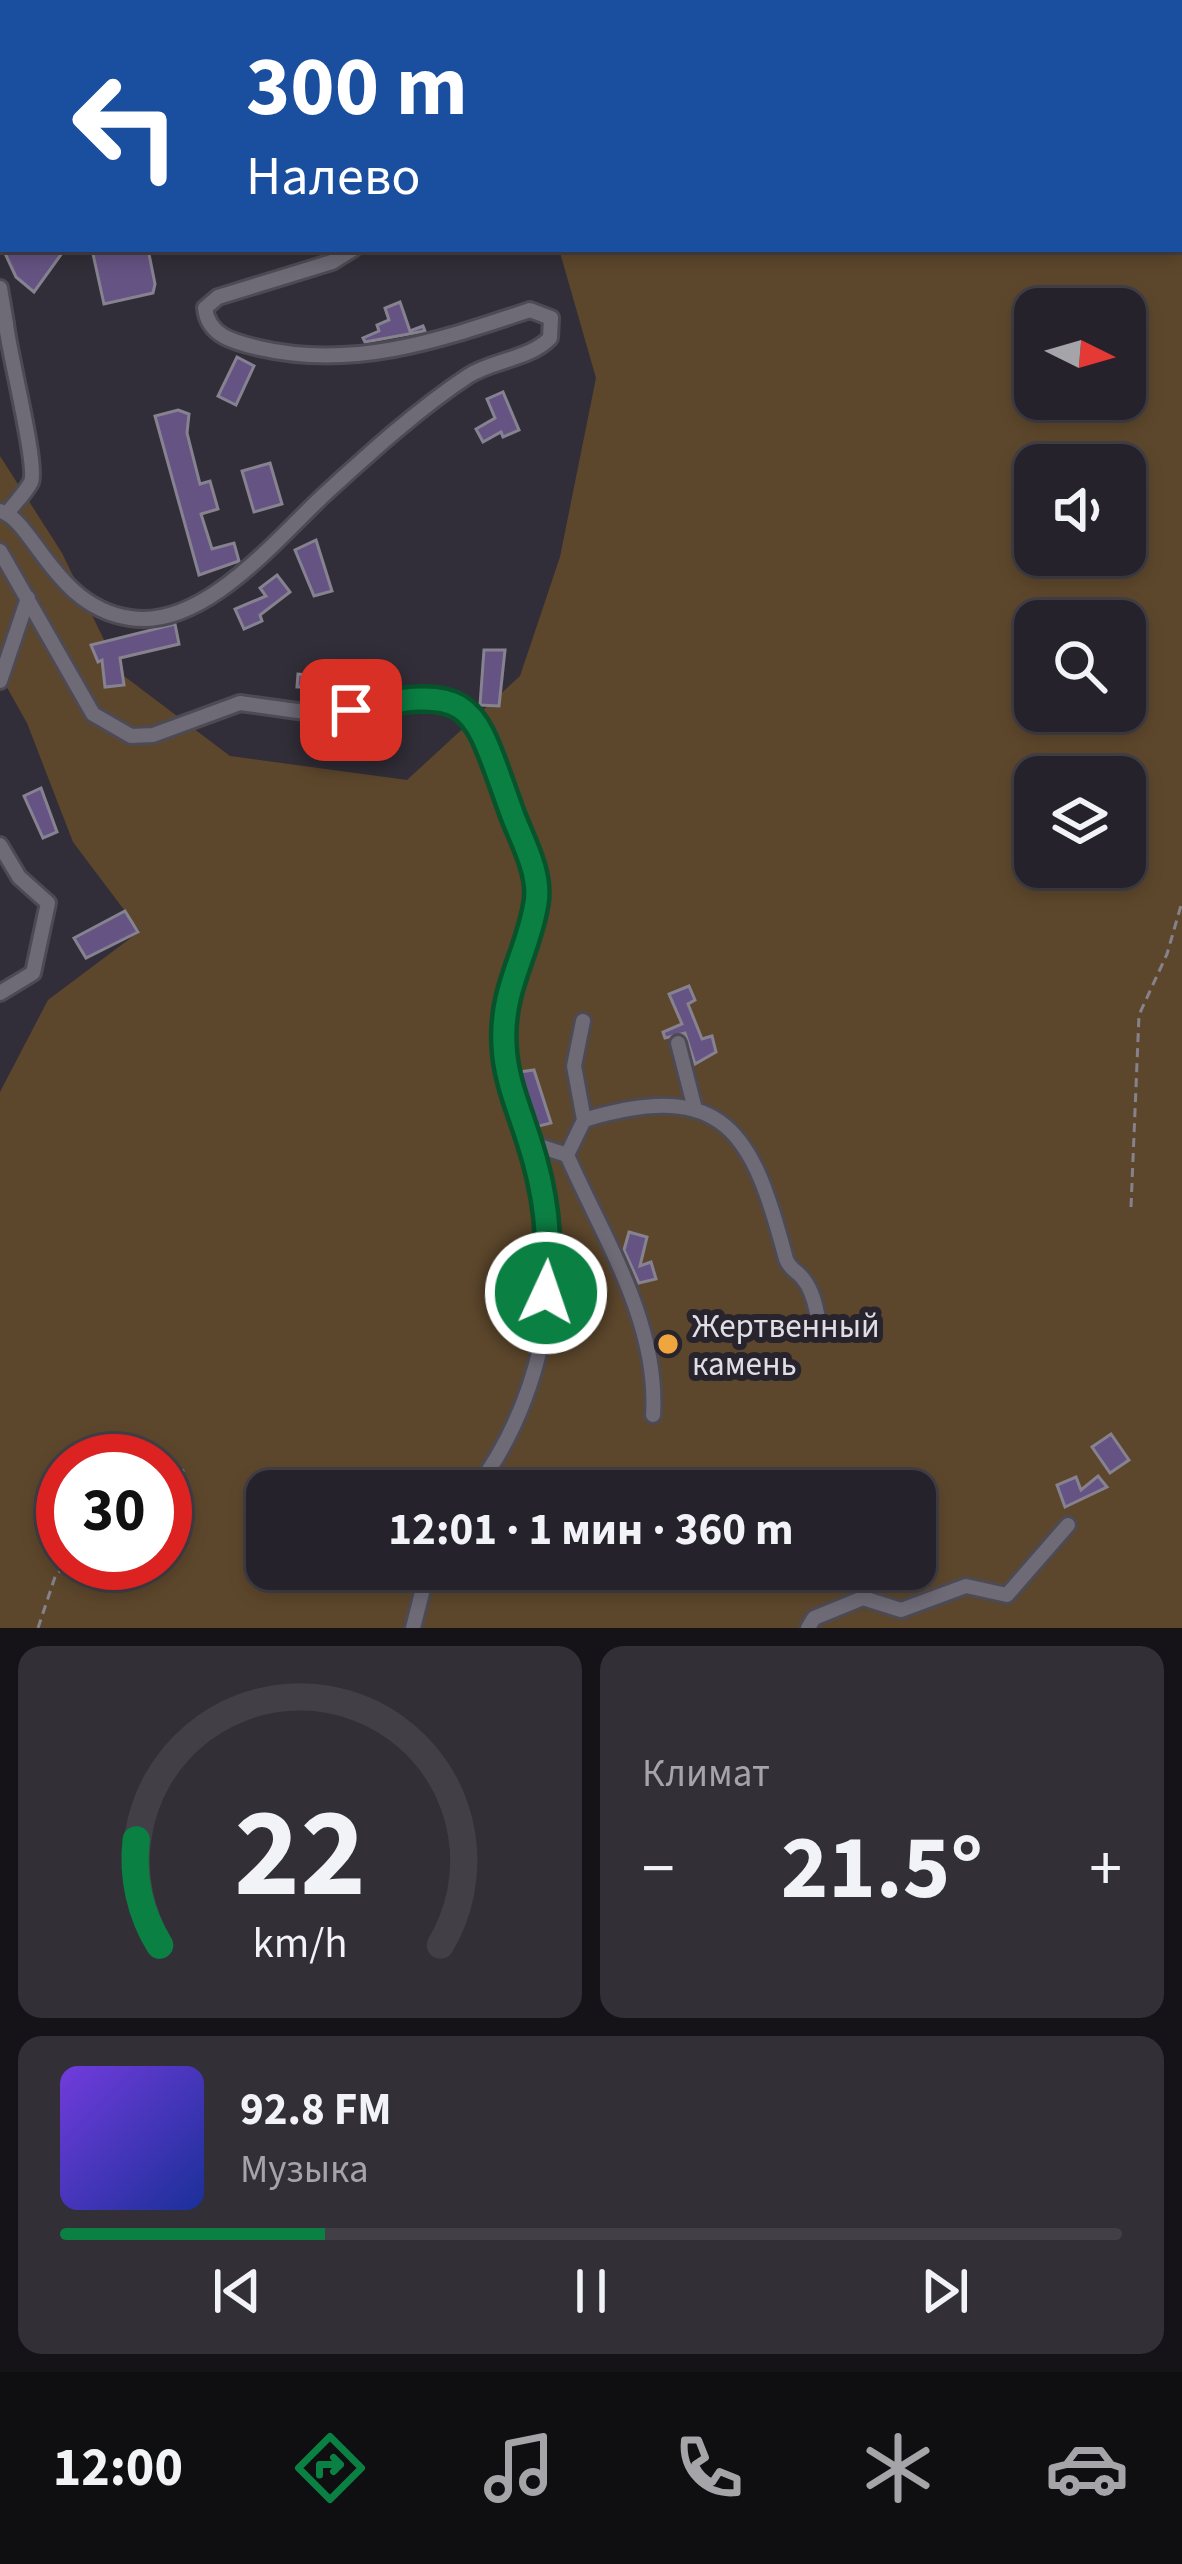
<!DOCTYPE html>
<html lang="ru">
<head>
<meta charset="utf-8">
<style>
	body { margin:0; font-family:"Source Sans 3",sans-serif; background:#322f37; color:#f1f3f6; height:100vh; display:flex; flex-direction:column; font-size:45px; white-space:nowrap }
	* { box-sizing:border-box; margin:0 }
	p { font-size:39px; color:#a4a4a9 }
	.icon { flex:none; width:66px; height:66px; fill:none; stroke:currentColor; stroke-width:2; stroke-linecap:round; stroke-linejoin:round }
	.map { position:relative; height:1628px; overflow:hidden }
	.drawer { display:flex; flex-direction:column; gap:18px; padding:18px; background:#151318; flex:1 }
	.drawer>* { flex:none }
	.banner { position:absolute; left:0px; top:0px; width:1182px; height:252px; box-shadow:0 6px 18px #0003,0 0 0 3px #423f47; background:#1a4fa0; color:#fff; overflow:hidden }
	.needle { width:78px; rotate:95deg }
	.buttons { position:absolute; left:1014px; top:288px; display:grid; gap:24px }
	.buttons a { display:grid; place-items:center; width:132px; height:132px; border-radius:24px; background:#26222b; box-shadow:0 6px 18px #0003,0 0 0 3px #423f47; font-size:60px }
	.speed { position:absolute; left:36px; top:1434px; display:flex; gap:24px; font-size:60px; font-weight:700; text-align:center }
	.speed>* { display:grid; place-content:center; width:156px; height:156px; border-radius:50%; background:#26222b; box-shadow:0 6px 18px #0003,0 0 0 3px #423f47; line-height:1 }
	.speed .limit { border:18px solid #d22; background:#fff; color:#111 }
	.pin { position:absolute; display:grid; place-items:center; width:102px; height:102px; color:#fff; margin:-51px; border-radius:24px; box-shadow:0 6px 18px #0006 }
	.me { position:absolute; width:132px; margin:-66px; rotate:3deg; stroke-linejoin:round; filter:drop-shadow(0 0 9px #0008) }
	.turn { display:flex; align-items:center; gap:42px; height:252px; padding:0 48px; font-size:54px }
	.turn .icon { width:156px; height:156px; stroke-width:2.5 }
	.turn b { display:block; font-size:84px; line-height:102px }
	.big { font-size:90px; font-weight:700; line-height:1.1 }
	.drawer .widget { flex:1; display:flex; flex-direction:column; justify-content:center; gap:18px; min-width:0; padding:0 42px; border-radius:24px; background:#322f37 }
	.drawer .dial { align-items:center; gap:0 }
	.dial svg { height:312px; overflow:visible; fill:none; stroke:#423f47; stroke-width:7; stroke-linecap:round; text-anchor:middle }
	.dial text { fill:#f1f3f6; stroke:none }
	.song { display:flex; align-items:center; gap:36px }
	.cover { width:144px; height:144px; border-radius:18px; background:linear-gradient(135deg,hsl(260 70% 55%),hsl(230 70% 35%)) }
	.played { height:12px; border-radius:6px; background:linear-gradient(90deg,#0b8043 25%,#423f47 25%) }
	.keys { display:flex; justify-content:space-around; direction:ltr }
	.heat { display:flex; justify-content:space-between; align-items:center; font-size:66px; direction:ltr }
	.drawer .tiles { flex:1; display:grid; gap:18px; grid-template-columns:1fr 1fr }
	.widget:last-child { grid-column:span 2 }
	.trip { position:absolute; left:246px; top:1470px; width:690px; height:120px; border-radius:24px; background:#26222b; box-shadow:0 6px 18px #0003,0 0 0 3px #423f47; font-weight:700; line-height:120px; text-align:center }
	.menu { display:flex; height:192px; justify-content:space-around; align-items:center; background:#0f0e11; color:#a4a4a9 }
	.menu .icon { width:84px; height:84px }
	.menu .on { color:#0b8043 }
	.menu b { font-size:54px; color:#f1f3f6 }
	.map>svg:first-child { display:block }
	.green { fill:#5d472c; fill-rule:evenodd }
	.building { fill:#655383; stroke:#86828f; stroke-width:3 }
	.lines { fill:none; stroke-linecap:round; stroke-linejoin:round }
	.minor-casing { stroke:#4d4a53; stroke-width:20 }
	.path { stroke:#85828b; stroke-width:3; stroke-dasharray:9 6; stroke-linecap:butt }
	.minor { stroke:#6e6a76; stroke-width:14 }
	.route-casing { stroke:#07532c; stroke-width:30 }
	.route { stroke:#0b8043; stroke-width:21 }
	.poi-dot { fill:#f0a63f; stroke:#28242e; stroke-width:4.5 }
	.labels { text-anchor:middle; stroke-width:12; stroke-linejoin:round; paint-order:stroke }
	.poi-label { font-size:33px; fill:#e0dee5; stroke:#28242e; text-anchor:start }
</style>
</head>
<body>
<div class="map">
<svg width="1182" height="1628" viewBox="0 0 1182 1628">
	<rect width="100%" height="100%" fill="#322e39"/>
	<path class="green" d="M646,0H1182V1628H0V1092L48,1000L140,931L73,842L27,723L0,675V456L62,553L120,673L230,756L407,780L520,676L560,557L596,378L559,249H1179V3ZM1035,309H1125V399H1035ZM1035,465H1125V555H1035ZM1035,621H1125V711H1035ZM1035,777H1125V867H1035ZM63,1461H165V1563H63ZM267,1491H915V1569H267Z"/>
	<g class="building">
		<polygon points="3,249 65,249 34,292 16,277"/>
		<polygon points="118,249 148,249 155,284 153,293 104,304 93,254"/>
		<polygon points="400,302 410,331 423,326 425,331 365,342 363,338 379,331 377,325 389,320 385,308"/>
		<polygon points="237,357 254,366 236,405 218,396"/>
		<polygon points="503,392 519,430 503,437 501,432 483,442 476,429 495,418 487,399"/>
		<polygon points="178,410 189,414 187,433 200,484 210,481 218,509 201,514 212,549 234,543 239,561 199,575 155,416"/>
		<polygon points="270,463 282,504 254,512 242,471"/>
		<polygon points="316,540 332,591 314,596 295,550"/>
		<polygon points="277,575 290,592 260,615 262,621 244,629 235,609 266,596 260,588"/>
		<polygon points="175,624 179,644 120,658 124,685 105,687 102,660 98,662 91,645"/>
		<polygon points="484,650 505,650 499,706 480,705"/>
		<polygon points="347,664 351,686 297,687 298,674 323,676 321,668"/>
		<polygon points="41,788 57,832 43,838 24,796"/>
		<polygon points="125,911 138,932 86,958 74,938"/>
		<polygon points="689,986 695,1000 688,1004 702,1039 712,1036 716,1052 695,1064 685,1033 665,1038 663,1032 682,1024 669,994"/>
		<polygon points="534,1070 551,1123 535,1127 519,1072"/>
		<polygon points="629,1232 647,1237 640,1266 651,1262 656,1279 639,1283 624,1250"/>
		<polygon points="1111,1434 1129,1460 1110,1473 1092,1447"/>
		<polygon points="1098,1476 1107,1487 1065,1507 1057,1485 1076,1477 1081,1490"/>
	</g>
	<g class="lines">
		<defs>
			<g id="minor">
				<polyline points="293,3 294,0"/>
				<polyline points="506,3 506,0"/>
				<polyline points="0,288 6,324"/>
				<path d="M0,321L6,324C9,354 38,465 31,482C26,492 15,503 8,512"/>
				<path d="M0,511C33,519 54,607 130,618C204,630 278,537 326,493C370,453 418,409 468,376C493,360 530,359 550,338L551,318L530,310C440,340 354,370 259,348C234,342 208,336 205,308L218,297L332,262L353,249"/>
				<path d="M0,551L93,714L131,736L153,735L240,703L326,715L403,698H433L468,709L488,741L536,884C538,937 500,984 504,1045C506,1093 531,1139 542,1186C567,1287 536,1410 474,1491"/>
				<polyline points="0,681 28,598"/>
				<polyline points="0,845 19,877 48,903 33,973 0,993"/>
				<path d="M583,1021L574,1066L584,1120L567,1155C603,1237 659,1323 653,1415"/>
				<polyline points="678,1043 695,1109"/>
				<path d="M584,1120C726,1077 753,1134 786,1259C789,1269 799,1272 804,1280C815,1294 817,1315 821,1333"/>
				<polyline points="530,1143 567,1155"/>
				<polyline points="413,1628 428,1569"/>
				<polyline points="808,1628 814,1618 863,1598 901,1610 966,1586 1007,1595 1068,1525"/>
			</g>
		</defs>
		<use href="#minor" class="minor-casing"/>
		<g class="path">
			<polyline points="1131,1207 1139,1015 1167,954 1182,902"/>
			<polyline points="165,1482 184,1470"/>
			<polyline points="38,1628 56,1574 71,1563"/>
		</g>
		<use href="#minor" class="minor"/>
	</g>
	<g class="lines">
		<defs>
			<path id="route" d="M351,710C479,681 473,707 513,816C523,842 541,874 536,903C528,954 501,988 504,1044C505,1078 519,1109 529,1141C546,1193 551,1239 546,1293"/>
		</defs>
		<use href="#route" class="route-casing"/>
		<use href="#route" class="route"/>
	</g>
	<circle class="poi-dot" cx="668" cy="1344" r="12"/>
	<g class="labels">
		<g class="poi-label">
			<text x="692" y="1337">Жертвенный<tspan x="692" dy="38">камень</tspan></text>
		</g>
	</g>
</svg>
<div class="buttons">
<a><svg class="needle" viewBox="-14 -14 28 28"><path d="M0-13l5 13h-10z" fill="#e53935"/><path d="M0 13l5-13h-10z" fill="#a4a4a9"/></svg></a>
<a><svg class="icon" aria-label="sound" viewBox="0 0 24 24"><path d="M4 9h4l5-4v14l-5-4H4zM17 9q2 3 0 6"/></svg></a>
<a><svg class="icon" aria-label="search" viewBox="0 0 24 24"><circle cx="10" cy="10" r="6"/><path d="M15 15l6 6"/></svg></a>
<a><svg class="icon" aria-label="layers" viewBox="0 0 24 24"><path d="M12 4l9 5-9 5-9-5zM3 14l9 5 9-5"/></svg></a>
</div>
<div class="speed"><div class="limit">30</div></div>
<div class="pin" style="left:351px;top:710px;background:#d93025"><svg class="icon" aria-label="arrive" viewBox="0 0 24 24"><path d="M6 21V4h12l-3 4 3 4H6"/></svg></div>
<svg class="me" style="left:546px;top:1293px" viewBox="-20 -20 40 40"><circle r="17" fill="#0b8043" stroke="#fff" stroke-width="3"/><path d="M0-11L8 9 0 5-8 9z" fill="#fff"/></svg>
<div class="trip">12:01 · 1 мин · 360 m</div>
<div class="banner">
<div class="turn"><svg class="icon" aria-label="left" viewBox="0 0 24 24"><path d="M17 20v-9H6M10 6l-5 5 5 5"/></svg><div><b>300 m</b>Налево</div></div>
</div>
</div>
<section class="drawer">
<div class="tiles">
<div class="widget dial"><svg viewBox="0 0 100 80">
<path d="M14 69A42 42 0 1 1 86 69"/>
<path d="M14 69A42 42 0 0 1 8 42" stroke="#0b8043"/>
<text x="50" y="56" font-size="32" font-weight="700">22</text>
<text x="50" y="72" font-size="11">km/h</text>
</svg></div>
<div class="widget"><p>Климат</p>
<div class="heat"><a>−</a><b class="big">21.5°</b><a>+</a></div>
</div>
<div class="widget">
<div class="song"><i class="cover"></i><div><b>92.8 FM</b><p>Музыка</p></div></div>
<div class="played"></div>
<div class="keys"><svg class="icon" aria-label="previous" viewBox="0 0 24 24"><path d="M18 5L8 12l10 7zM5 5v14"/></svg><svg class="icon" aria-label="pause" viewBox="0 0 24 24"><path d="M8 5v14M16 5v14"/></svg><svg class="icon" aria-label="next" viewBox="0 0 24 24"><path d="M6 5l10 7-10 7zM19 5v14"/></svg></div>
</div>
</div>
</section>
<nav class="menu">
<b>12:00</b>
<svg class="icon on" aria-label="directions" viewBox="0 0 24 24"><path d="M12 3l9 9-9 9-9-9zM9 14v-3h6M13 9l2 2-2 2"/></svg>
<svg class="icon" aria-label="music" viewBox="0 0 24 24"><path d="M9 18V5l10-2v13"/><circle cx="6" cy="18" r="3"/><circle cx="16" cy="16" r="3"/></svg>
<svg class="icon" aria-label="phone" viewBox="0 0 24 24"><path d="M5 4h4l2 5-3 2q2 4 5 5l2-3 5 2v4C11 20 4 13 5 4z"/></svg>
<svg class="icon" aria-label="climate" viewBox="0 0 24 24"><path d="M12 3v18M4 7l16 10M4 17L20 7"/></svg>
<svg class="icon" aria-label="car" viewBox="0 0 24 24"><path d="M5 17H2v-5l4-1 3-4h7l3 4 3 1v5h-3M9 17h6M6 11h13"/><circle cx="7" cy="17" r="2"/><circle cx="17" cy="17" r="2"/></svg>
</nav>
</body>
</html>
